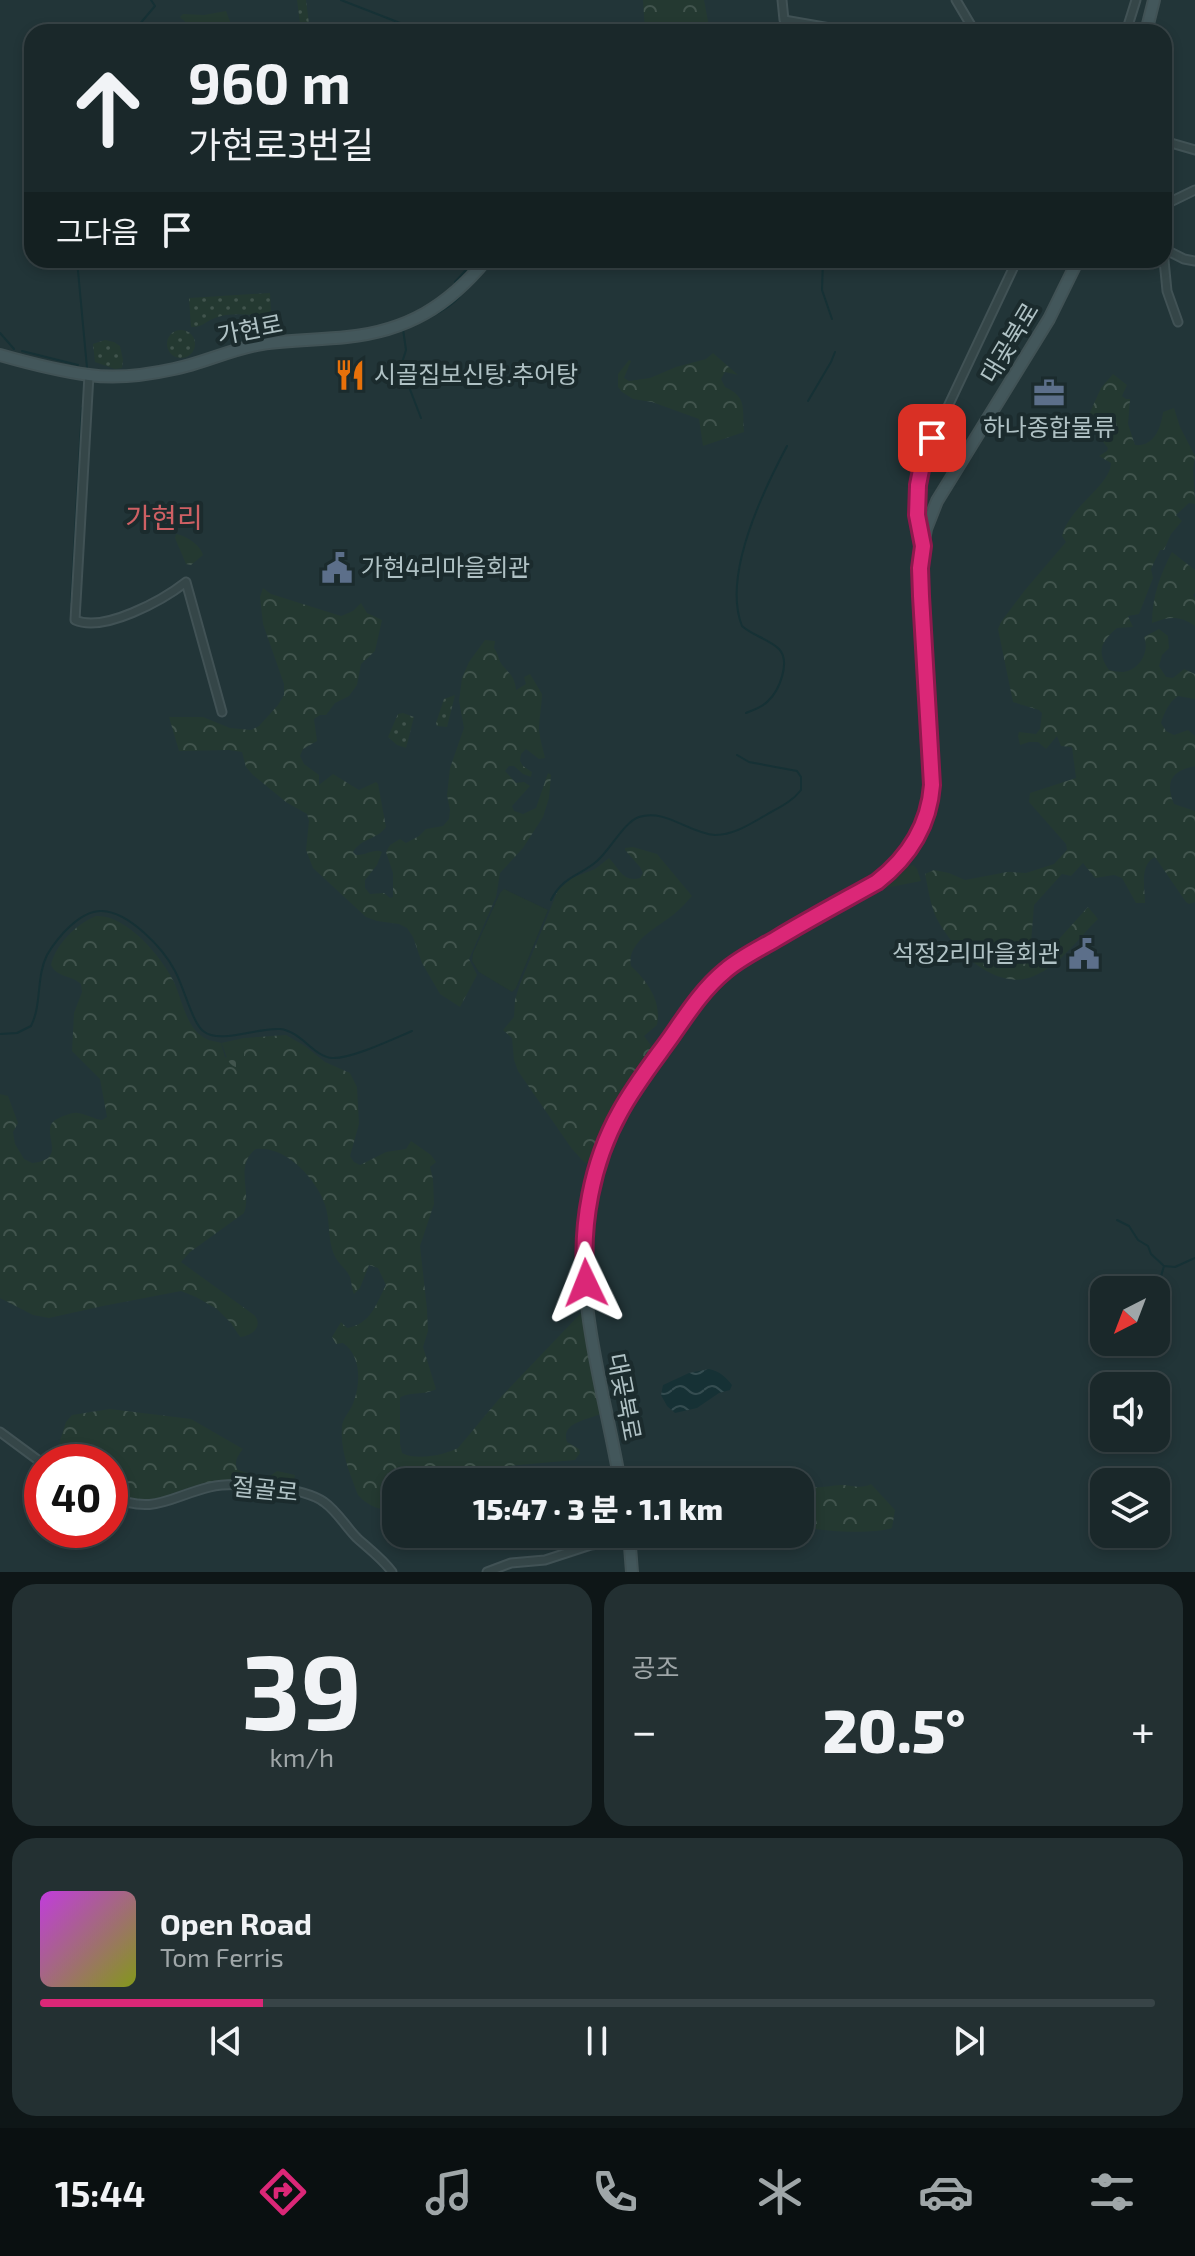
<!DOCTYPE html>
<html lang="ko">
<head>
<meta charset="utf-8">
<style>
	body { margin:0; font-family:"Exo 2","Noto Sans KR",sans-serif; background:#233032; color:#f1f3f6; height:100vh; display:flex; flex-direction:column; font-size:30px; white-space:nowrap }
	* { box-sizing:border-box; margin:0 }
	p { font-size:26px; color:#9fa6a8 }
	.icon { flex:none; width:44px; height:44px; fill:none; stroke:currentColor; stroke-width:2; stroke-linecap:round; stroke-linejoin:round }
	.map { position:relative; height:1572px; overflow:hidden }
	.drawer { display:flex; flex-direction:column; gap:12px; padding:12px; background:#0e1617; flex:1 }
	.drawer>* { flex:none }
	.top-card { position:absolute; left:24px; top:24px; width:1148px; height:244px; border-radius:24px; box-shadow:0 4px 12px #0003,0 0 0 2px #384447; background:#1a282a; color:#f1f3f6; overflow:hidden }
	.needle { width:52px; rotate:222deg }
	.controls { position:absolute; left:1090px; top:1276px; display:grid; gap:16px }
	.controls a { display:grid; place-items:center; width:80px; height:80px; border-radius:16px; background:#1a282a; box-shadow:0 4px 12px #0003,0 0 0 2px #384447; font-size:40px }
	.speed { position:absolute; left:24px; top:1444px; display:flex; gap:16px; font-size:40px; font-weight:700; text-align:center }
	.speed>* { display:grid; place-content:center; width:104px; height:104px; border-radius:50%; background:#1a282a; box-shadow:0 4px 12px #0003,0 0 0 2px #384447; line-height:1 }
	.speed .limit { border:12px solid #d22; background:#fff; color:#111 }
	.pin { position:absolute; display:grid; place-items:center; width:68px; height:68px; color:#fff; margin:-34px; border-radius:16px; box-shadow:0 4px 12px #0006 }
	.me { position:absolute; width:88px; margin:-44px; rotate:358deg; stroke-linejoin:round; filter:drop-shadow(0 0 6px #0008) }
	.turn { display:flex; align-items:center; gap:28px; height:168px; padding:0 32px; font-size:36px }
	.turn .icon { width:104px; height:104px; stroke-width:2.5 }
	.turn b { display:block; font-size:56px; line-height:68px }
	.then { display:flex; align-items:center; height:76px; padding:0 32px; background:#0003; gap:16px; font-size:30px }
	.big { font-size:60px; font-weight:800; line-height:1.1 }
	.drawer .widget { flex:1; display:flex; flex-direction:column; justify-content:center; gap:12px; min-width:0; padding:0 28px; border-radius:24px; background:#233032 }
	.drawer .dial { align-items:center; gap:0 }
	.dial b { font-size:104px; line-height:1 }
	.song { display:flex; align-items:center; gap:24px }
	.cover { width:96px; height:96px; border-radius:12px; background:linear-gradient(135deg,hsl(290 70% 55%),hsl(70 70% 35%)) }
	.played { height:8px; border-radius:4px; background:linear-gradient(90deg,#db2777 20%,#384447 20%) }
	.keys { display:flex; justify-content:space-around; direction:ltr }
	.heat { display:flex; justify-content:space-between; align-items:center; font-size:44px; direction:ltr }
	.drawer .tiles { flex:1; display:grid; gap:12px; grid-template-columns:1fr 1fr }
	.widget:last-child { grid-column:span 2 }
	.trip { position:absolute; left:382px; top:1468px; width:432px; height:80px; border-radius:24px; background:#1a282a; box-shadow:0 4px 12px #0003,0 0 0 2px #384447; font-weight:800; line-height:80px; text-align:center }
	.tabs { display:flex; height:128px; justify-content:space-around; align-items:center; background:#0a1011; color:#9fa6a8 }
	.tabs .icon { width:56px; height:56px }
	.tabs .on { color:#db2777 }
	.tabs b { font-size:36px; color:#f1f3f6 }
	.map>svg:first-child { display:block }
	.forest { fill:url(#forest-crowns) }
	.cemetery { fill:url(#cemetery-stones) }
	.garden { fill:url(#garden-dots) }
	.pitch { fill:#243931 }
	.water { fill:url(#water-waves) }
	.lines { fill:none; stroke-linecap:round; stroke-linejoin:round }
	.stream { stroke:#163135; stroke-width:2 }
	.street-casing { stroke:#415255; stroke-width:11 }
	.secondary-casing { stroke:#415255; stroke-width:14 }
	.street { stroke:#354648; stroke-width:7 }
	.secondary { stroke:#43575b; stroke-width:10 }
	.route-casing { stroke:#8e194d; stroke-width:20 }
	.route { stroke:#db2777; stroke-width:14 }
	.labels { text-anchor:middle; stroke-width:8; stroke-linejoin:round; paint-order:stroke }
	.street-label { font-size:24px; fill:#b0c2c5; stroke:#1b2b2d }
	.poi-label { font-size:24px; fill:#b0c2c5; stroke:#1b2b2d; text-anchor:start }
	.quarter-label { font-size:28px; fill:#cf6064; stroke:#1b2b2d }
</style>
</head>
<body>
<div class="map">
<svg width="1195" height="1572" viewBox="0 0 1195 1572">
	<defs>
		<pattern id="forest-crowns" width="20" height="18" patternUnits="userSpaceOnUse" patternTransform="scale(2)"><rect width="20" height="18" fill="#243931"/><path d="M2 6a3 3 0 1 1 6 0M12 15a3 3 0 1 1 6 0" fill="none" stroke="#41544d"/></pattern>
		<pattern id="cemetery-stones" width="16" height="16" patternUnits="userSpaceOnUse" patternTransform="scale(2)"><rect width="16" height="16" fill="#243931"/><path d="M2 7V4a2 2 0 0 1 4 0v3zM10 15v-3a2 2 0 0 1 4 0v3z" fill="#41544d"/></pattern>
		<pattern id="garden-dots" width="8" height="8" patternUnits="userSpaceOnUse" patternTransform="scale(2)"><rect width="8" height="8" fill="#243931"/><path d="M2 2h.1M6 6h.1" fill="none" stroke="#41544d" stroke-width="1.8" stroke-linecap="round"/></pattern>
		<pattern id="water-waves" width="16" height="10" patternUnits="userSpaceOnUse" patternTransform="scale(2)"><rect width="16" height="10" fill="#163135"/><path d="M0 5q4-4 8 0t8 0" fill="none" stroke="#354d51"/></pattern>
	</defs>
	<rect width="100%" height="100%" fill="#223538"/>
	<g class="forest">
		<polygon points="643,0 704,0 710,32 645,32"/>
		<polygon points="226,11 234,32 196,32 180,17 183,14 204,15"/>
		<path d="M713,353L738,375L725,372L721,379L725,387C748,397 742,410 744,432L703,446L699,419L652,402L633,399L622,392L618,387V374L629,360L631,361L624,378L629,381L650,378L676,367L706,359Z"/>
		<path d="M1113,374L1127,385L1122,396L1126,399H1130L1128,424L1135,445C1154,447 1161,428 1163,412L1174,408L1180,427L1195,456L1193,469L1195,504L1189,503L1176,515L1182,521L1171,534L1164,550H1160L1151,569L1153,578L1139,614L1128,616L1133,627L1117,628C1101,642 1096,651 1109,670C1113,671 1118,672 1123,672C1140,670 1150,651 1144,637L1159,629L1168,636L1169,648L1162,655L1159,666L1166,677L1173,678L1184,669L1195,674V699L1178,696C1169,702 1164,713 1161,723L1166,731L1174,735L1188,730L1195,736V766C1171,771 1165,782 1174,804L1195,811V902L1189,904L1186,902L1155,857C1139,865 1145,888 1145,903H1136L1122,878L1114,875L1095,878L1083,863L1071,876L1062,874L1034,905L1031,943L1049,950L1088,907L1098,919C1077,939 1062,964 1034,976C996,993 951,948 936,917C930,903 928,888 925,874L934,870L949,873L965,880L1007,872L1026,873L1054,864L1067,850L1066,844L1029,802L1030,793L1076,778L1072,747L1061,746L1057,736L1046,749L1038,742H1029L1020,745L1018,736L1019,732L1036,734L1040,729L1042,713L1039,710L1013,702L998,629L1001,622L1025,590L1066,542L1062,536C1069,507 1110,486 1111,463L1099,456L1107,451L1108,448L1086,421L1101,388Z"/>
		<path d="M176,534C187,536 200,545 203,555L191,565L186,564L175,538Z"/>
		<path d="M1172,552L1195,570V593L1193,595L1195,598V626C1179,615 1169,617 1152,623C1152,597 1160,575 1172,552Z"/>
		<path d="M263,588L271,594L341,616L353,611L361,603L367,613L382,620L375,651L361,664L357,685L349,696L335,703L326,715H320L314,719L317,741L303,749L300,756L304,764L319,775V785L333,774L359,790L376,782L378,784L386,827C378,839 360,839 353,852L356,855C365,856 375,848 382,852L377,865L365,880V888L370,894L384,893L390,898L393,897V873L386,852L390,845L400,839L406,843L419,836L426,829L443,826L449,819L450,810L447,795L450,768L464,728L459,701L462,678L469,662L485,640L495,641L494,648C499,655 498,660 503,666C511,675 515,678 516,690L526,684L524,677L530,674L542,694C542,705 539,718 539,730C540,740 543,749 545,758L539,759L526,749L521,754L520,761L523,766L532,772L531,777L523,774L514,766H509L505,771L516,783L524,782L530,786L512,806L514,811L523,814L536,808L548,773L551,775L549,798L543,817L523,848L500,873L496,897L469,959L477,975L460,1007L440,994L422,963L413,937L407,928L399,924L377,921L366,917L313,868L306,850L309,821L307,814L286,802L253,775L246,767L242,752L229,750L179,751L169,717H203L230,728L251,730L259,726L278,705L284,695V684L263,624L260,597Z"/>
		<path d="M633,847L657,854L692,896C686,903 680,909 673,915C658,927 626,942 631,966C647,981 662,1001 657,1025L644,1036L655,1051L618,1106L594,1159L591,1162L585,1163L572,1149L518,1071L514,1060L512,1038L503,1030L514,1017L515,1000L520,984L558,890L572,878L595,869L609,858C619,868 623,883 640,878L643,873L640,867L625,850V848Z"/>
		<polygon points="913,865 917,869 921,881 885,888 906,867"/>
		<path d="M96,916C126,914 162,957 174,982C182,1000 186,1026 203,1037C208,1041 215,1041 221,1043L225,1057L244,1064V1038L286,1035L305,1046L325,1062L350,1073L357,1087L359,1124L350,1156L354,1162L360,1165L386,1152L406,1149L411,1141L431,1155L436,1162L430,1167L433,1179L434,1204L420,1246L427,1309L428,1331L423,1347L436,1389C424,1396 408,1391 400,1398V1444L402,1453C417,1461 444,1455 458,1448L499,1399L581,1313L583,1314L602,1413C589,1420 560,1422 567,1442L579,1449L580,1453L575,1460L508,1466L450,1482H396V1496L389,1499L388,1508L385,1510C374,1508 365,1503 358,1495C350,1474 340,1451 342,1428C342,1419 348,1414 352,1406C361,1386 362,1356 343,1343L336,1344L332,1337L341,1322L347,1328C371,1324 376,1304 386,1285L378,1268L369,1265L360,1288L354,1294C351,1288 352,1280 349,1275C344,1266 336,1263 332,1249C328,1235 330,1220 325,1205C317,1179 285,1145 256,1149C234,1165 252,1192 244,1213L190,1252L181,1262L254,1315C264,1326 252,1336 240,1337L231,1323L217,1309L196,1297L181,1291L103,1306L49,1318L33,1315L0,1298V1094L8,1096L18,1123L13,1132L15,1144L24,1159L32,1163C73,1159 34,1128 59,1118C64,1116 72,1112 78,1113C86,1114 94,1119 102,1120L107,1117L100,1079L72,1051L74,1013L82,992L81,984C72,975 57,978 51,965C56,944 76,924 96,916Z"/>
		<path d="M110,1409L191,1419L243,1449C238,1455 233,1463 238,1470L266,1479L277,1471L295,1475L293,1487C272,1483 240,1480 219,1483C190,1488 163,1505 134,1500C126,1499 118,1496 110,1493V1462H66L59,1444L66,1422L72,1415Z"/>
		<path d="M871,1484L895,1510L892,1528C869,1535 825,1531 800,1527V1488C814,1488 826,1487 839,1485C851,1484 860,1490 871,1484Z"/>
	</g>
	<path class="cemetery" d="M244,1038V1064L239,1068C225,1065 227,1053 221,1043Z"/>
	<g class="garden">
		<polygon points="297,0 306,0 310,32 301,32"/>
		<path d="M270,293L271,311L270,316C252,316 232,311 215,318C206,321 202,328 191,327L189,298Z"/>
		<circle cx="181" cy="344" r="14"/>
		<polygon points="105,340 114,342 120,346 123,360 122,368 115,369 95,362 93,344"/>
		<polygon points="455,695 447,727 437,726 436,723 444,699"/>
		<polygon points="403,713 414,717 406,748 397,745 388,737 398,714"/>
	</g>
	<polygon class="pitch" points="504,889 548,910 516,988 512,992 479,972 472,961 473,953 500,893"/>
	<path class="water" d="M709,1369C719,1371 726,1377 732,1385L730,1390L719,1393L697,1408L675,1413L667,1406L661,1395L663,1385L689,1373Z"/>
	<g class="lines">
		<g class="stream">
			<polyline points="341,0 400,23"/>
			<polyline points="133,32 155,6 151,0"/>
			<polyline points="77,260 87,368"/>
			<polyline points="455,260 464,263 467,269 455,282 456,284"/>
			<polyline points="823,260 822,290 832,319"/>
			<path d="M413,325C429,318 454,307 463,292"/>
			<polyline points="403,329 406,350 401,366 421,418"/>
			<polyline points="0,333 14,349"/>
			<polyline points="22,351 78,365"/>
			<polyline points="808,401 831,362 835,352"/>
			<polyline points="71,602 82,408"/>
			<path d="M746,713C753,710 763,707 768,701C779,691 791,662 779,649C769,639 753,636 742,626C722,576 763,491 787,446"/>
			<path d="M551,900C563,876 580,876 597,861C610,850 624,822 639,817C665,808 690,834 715,835C734,835 750,824 766,815C778,808 792,802 801,790V777L797,771L749,762L737,755"/>
			<path d="M0,1034L17,1033L31,1026C42,1004 36,977 47,955C57,938 80,910 102,911C129,912 163,948 175,971C183,985 192,1022 203,1031C220,1045 258,1027 280,1029C301,1031 314,1057 332,1058C351,1059 393,1039 412,1031"/>
			<polyline points="1117,1220 1129,1226 1138,1240 1148,1246 1151,1254 1163,1265"/>
			<polyline points="1156,1313 1164,1304 1159,1283 1164,1266 1175,1267 1195,1258"/>
		</g>
		<defs>
			<g id="street">
				<polyline points="782,0 784,20 853,32"/>
				<polyline points="956,0 975,32"/>
				<polyline points="1126,32 1136,0"/>
				<polyline points="1164,141 1195,150"/>
				<polyline points="1164,205 1195,190"/>
				<polyline points="1164,249 1184,259 1195,261"/>
				<polyline points="1164,260 1167,291 1178,322"/>
				<path d="M89,375L75,620C104,633 163,600 186,582L222,712"/>
				<path d="M922,544C914,512 917,483 926,453L1017,260"/>
				<polyline points="0,1432 42,1463"/>
				<path d="M110,1496C154,1516 171,1496 210,1487C234,1481 304,1487 324,1502C337,1511 346,1527 357,1538C369,1549 383,1559 392,1572"/>
				<polyline points="487,1572 511,1563 545,1560 591,1545 630,1540"/>
			</g>
			<g id="secondary">
				<polyline points="1146,32 1154,0"/>
				<path d="M0,355C28,363 60,371 89,375C117,379 147,375 174,369C204,363 231,349 262,344C290,340 319,340 347,337C407,331 448,306 486,260"/>
				<path d="M620,1482C606,1399 575,1302 587,1219C598,1139 627,1098 672,1035C689,1012 704,987 726,970C758,946 796,927 830,908C886,877 927,855 932,785L921,596L923,546L926,529L937,501L1049,319L1078,260"/>
				<polyline points="629,1534 632,1572"/>
			</g>
		</defs>
		<use href="#street" class="street-casing"/>
		<use href="#secondary" class="secondary-casing"/>
		<use href="#street" class="street"/>
		<use href="#secondary" class="secondary"/>
	</g>
	<g class="lines">
		<defs>
			<path id="route" d="M586,1283C580,1226 592,1162 620,1112C634,1086 653,1062 671,1037C687,1014 703,989 725,971C740,958 759,949 776,939C809,919 843,901 877,882C909,857 929,826 932,785L921,596L920,568L923,546L917,515L918,485L921,470L932,438"/>
		</defs>
		<use href="#route" class="route-casing"/>
		<use href="#route" class="route"/>
	</g>
	<defs>
		<symbol id="restaurant-bare" viewBox="-9 -9 18 18"><path d="M-5-6h1v4h1v-4h1v4h1v-4h1v5L-1.5 .5V6h-2V.5L-5-1ZM5-6V6H3V1.5H1.5Q1.5-4 5-6Z" fill="#e8710a" stroke="#1b2b2d" stroke-width="2.5" paint-order="stroke"/></symbol>
		<symbol id="office-bare" viewBox="-9 -9 18 18"><path d="M-6-3h4V-5.5h4V-3h4V5H-6ZM-1-4.5V-3h2v-1.5ZM-6 0V1H6V0Z" fill="#5c6f8a" stroke="#1b2b2d" stroke-width="2.5" paint-order="stroke"/></symbol>
		<symbol id="civic-bare" viewBox="-9 -9 18 18"><path d="M-.6-6.5H3V-4.5H.6V-3L4-1V1h2V6H-6V1h2V-1L-.6-3ZM-1.2 2.5V6h2.4V2.5Z" fill="#5c6f8a" stroke="#1b2b2d" stroke-width="2.5" paint-order="stroke"/></symbol>
	</defs>
	<g fill-rule="evenodd">
		<use href="#restaurant-bare" x="328" y="353" width="44" height="44"/>
		<use href="#office-bare" x="1027" y="371" width="44" height="44"/>
		<use href="#civic-bare" x="315" y="546" width="44" height="44"/>
		<use href="#civic-bare" x="1062" y="932" width="44" height="44"/>
	</g>
	<g class="labels">
		<g class="street-label">
			<text transform="translate(250 330) rotate(-11)" y="8">가현로</text>
			<text transform="translate(1010 343) rotate(-59)" y="8">대곶북로</text>
			<text transform="translate(624 1397) rotate(79)" y="8">대곶북로</text>
			<text transform="translate(265 1490) rotate(6)" y="8">절골로</text>
		</g>
		<g class="poi-label">
			<text x="374" y="383">시골집보신탕.추어탕</text>
			<text x="1049" y="436" text-anchor="middle">하나종합물류</text>
			<text x="361" y="576">가현4리마을회관</text>
			<text x="1060" y="962" text-anchor="end">석정2리마을회관</text>
		</g>
		<g class="quarter-label">
			<text x="164" y="528">가현리</text>
		</g>
	</g>
</svg>
<div class="controls">
<a><svg class="needle" viewBox="-14 -14 28 28"><path d="M0-13l5 13h-10z" fill="#e53935"/><path d="M0 13l5-13h-10z" fill="#9fa6a8"/></svg></a>
<a><svg class="icon" aria-label="sound" viewBox="0 0 24 24"><path d="M4 9h4l5-4v14l-5-4H4zM17 9q2 3 0 6"/></svg></a>
<a><svg class="icon" aria-label="layers" viewBox="0 0 24 24"><path d="M12 4l9 5-9 5-9-5zM3 14l9 5 9-5"/></svg></a>
</div>
<div class="speed"><div class="limit">40</div></div>
<div class="pin" style="left:932px;top:438px;background:#d93025"><svg class="icon" aria-label="arrive" viewBox="0 0 24 24"><path d="M6 21V4h12l-3 4 3 4H6"/></svg></div>
<svg class="me" style="left:586px;top:1283px" viewBox="-20 -20 40 40"><path d="M0-17L14 15 0 8-14 15z" fill="#db2777" stroke="#fff" stroke-width="4"/></svg>
<div class="trip">15:47 · 3 분 · 1.1 km</div>
<div class="top-card">
<div class="turn"><svg class="icon" aria-label="ahead" viewBox="0 0 24 24"><path d="M12 20V5M6 11l6-6 6 6"/></svg><div><b>960 m</b>가현로3번길</div></div>
<div class="then">그다음<svg class="icon" aria-label="arrive" viewBox="0 0 24 24"><path d="M6 21V4h12l-3 4 3 4H6"/></svg></div>
</div>
</div>
<section class="drawer">
<div class="tiles">
<div class="widget dial"><b>39</b><p>km/h</p></div>
<div class="widget"><p>공조</p>
<div class="heat"><a>−</a><b class="big">20.5°</b><a>+</a></div>
</div>
<div class="widget">
<div class="song"><i class="cover"></i><div><b>Open Road</b><p>Tom Ferris</p></div></div>
<div class="played"></div>
<div class="keys"><svg class="icon" aria-label="previous" viewBox="0 0 24 24"><path d="M18 5L8 12l10 7zM5 5v14"/></svg><svg class="icon" aria-label="pause" viewBox="0 0 24 24"><path d="M8 5v14M16 5v14"/></svg><svg class="icon" aria-label="next" viewBox="0 0 24 24"><path d="M6 5l10 7-10 7zM19 5v14"/></svg></div>
</div>
</div>
</section>
<nav class="tabs">
<b>15:44</b>
<svg class="icon on" aria-label="directions" viewBox="0 0 24 24"><path d="M12 3l9 9-9 9-9-9zM9 14v-3h6M13 9l2 2-2 2"/></svg>
<svg class="icon" aria-label="music" viewBox="0 0 24 24"><path d="M9 18V5l10-2v13"/><circle cx="6" cy="18" r="3"/><circle cx="16" cy="16" r="3"/></svg>
<svg class="icon" aria-label="phone" viewBox="0 0 24 24"><path d="M5 4h4l2 5-3 2q2 4 5 5l2-3 5 2v4C11 20 4 13 5 4z"/></svg>
<svg class="icon" aria-label="climate" viewBox="0 0 24 24"><path d="M12 3v18M4 7l16 10M4 17L20 7"/></svg>
<svg class="icon" aria-label="car" viewBox="0 0 24 24"><path d="M5 17H2v-5l4-1 3-4h7l3 4 3 1v5h-3M9 17h6M6 11h13"/><circle cx="7" cy="17" r="2"/><circle cx="17" cy="17" r="2"/></svg>
<svg class="icon" aria-label="filters" viewBox="0 0 24 24"><path d="M4 7h16M4 17h16"/><circle cx="9" cy="7" r="2"/><circle cx="15" cy="17" r="2"/></svg>
</nav>
</body>
</html>
